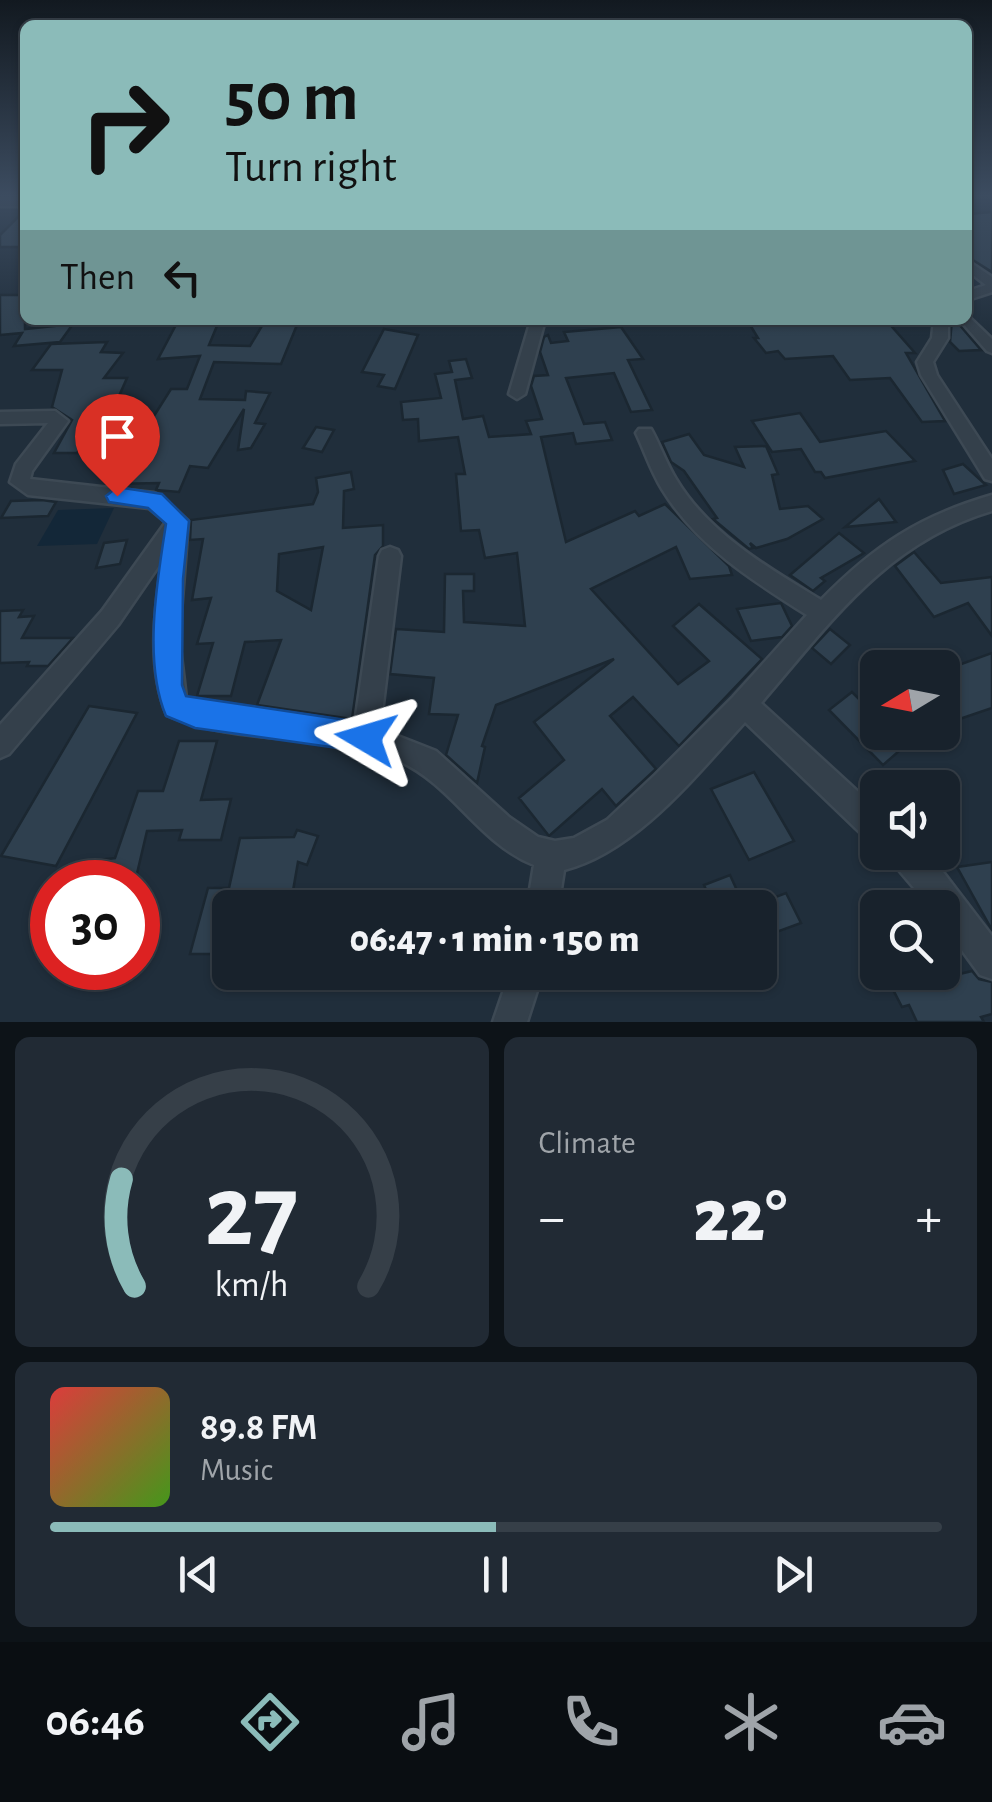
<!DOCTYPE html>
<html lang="en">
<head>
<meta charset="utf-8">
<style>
	body { margin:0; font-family:"Alegreya Sans",sans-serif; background:#212a34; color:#f1f3f6; height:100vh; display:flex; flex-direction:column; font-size:38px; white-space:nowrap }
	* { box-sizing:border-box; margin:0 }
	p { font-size:32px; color:#9fa4a9 }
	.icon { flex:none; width:55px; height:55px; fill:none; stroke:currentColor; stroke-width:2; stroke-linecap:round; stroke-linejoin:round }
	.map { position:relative; height:1022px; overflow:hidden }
	.sheet { display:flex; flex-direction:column; gap:15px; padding:15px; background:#0d1318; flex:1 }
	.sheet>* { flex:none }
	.top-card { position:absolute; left:20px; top:20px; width:952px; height:305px; border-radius:15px; box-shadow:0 2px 8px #0004,0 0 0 2px #363f48; background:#8bbbb9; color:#111; overflow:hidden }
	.needle { width:65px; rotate:260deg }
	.fabs { position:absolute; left:860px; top:650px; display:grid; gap:20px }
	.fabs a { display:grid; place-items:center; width:100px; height:100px; border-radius:15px; background:#18222c; box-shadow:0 2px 8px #0004,0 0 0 2px #363f48; font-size:50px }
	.speed { position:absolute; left:30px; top:860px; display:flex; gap:20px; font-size:50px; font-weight:700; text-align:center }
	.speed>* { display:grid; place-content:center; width:130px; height:130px; border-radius:50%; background:#18222c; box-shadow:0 2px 8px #0004,0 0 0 2px #363f48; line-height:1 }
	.speed .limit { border:15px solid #d22; background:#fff; color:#111 }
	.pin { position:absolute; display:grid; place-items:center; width:85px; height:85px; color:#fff; margin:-102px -42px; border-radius:50% 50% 50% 0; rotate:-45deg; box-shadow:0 0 10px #0007 }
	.pin .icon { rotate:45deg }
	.me { position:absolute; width:110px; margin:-55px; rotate:277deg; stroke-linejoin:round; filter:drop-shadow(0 0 8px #0008) }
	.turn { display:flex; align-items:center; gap:35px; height:210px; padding:0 40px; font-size:45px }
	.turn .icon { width:130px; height:130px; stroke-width:2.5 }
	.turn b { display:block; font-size:70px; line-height:85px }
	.then { display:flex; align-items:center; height:95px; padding:0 40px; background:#0003; gap:20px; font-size:38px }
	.big { font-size:75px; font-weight:800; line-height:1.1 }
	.sheet .widget { flex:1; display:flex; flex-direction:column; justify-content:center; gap:15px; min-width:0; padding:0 35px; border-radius:15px; background:#212a34 }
	.sheet .dial { align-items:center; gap:0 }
	.dial svg { height:260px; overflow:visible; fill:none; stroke:#363f48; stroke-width:7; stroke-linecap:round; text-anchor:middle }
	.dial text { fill:#f1f3f6; stroke:none }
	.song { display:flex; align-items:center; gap:30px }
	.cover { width:120px; height:120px; border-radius:15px; background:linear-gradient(135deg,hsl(0 70% 55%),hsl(100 70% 35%)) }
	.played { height:10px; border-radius:5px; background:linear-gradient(90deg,#8bbbb9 50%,#363f48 50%) }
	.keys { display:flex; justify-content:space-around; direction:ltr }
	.heat { display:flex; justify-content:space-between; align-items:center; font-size:55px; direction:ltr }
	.sheet .tiles { flex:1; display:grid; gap:15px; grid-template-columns:1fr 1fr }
	.widget:last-child { grid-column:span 2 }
	.trip { position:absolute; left:212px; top:890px; width:565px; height:100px; border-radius:15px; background:#18222c; box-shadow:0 2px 8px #0004,0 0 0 2px #363f48; font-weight:800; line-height:100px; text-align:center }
	.dock { display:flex; height:160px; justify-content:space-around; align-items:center; background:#0a0e12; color:#9fa4a9 }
	.dock .icon { width:70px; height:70px }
	.dock .selected { color:#8bbbb9 }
	.dock b { font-size:45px; color:#f1f3f6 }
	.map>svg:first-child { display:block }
	.water { fill:#132738 }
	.building { fill:#2f404f; stroke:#1b2731; stroke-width:2.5; fill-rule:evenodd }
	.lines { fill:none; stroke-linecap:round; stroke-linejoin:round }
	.street-casing { stroke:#3d4954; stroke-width:5 }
	.street { fill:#34404b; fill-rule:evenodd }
	.route { fill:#1a73e8; stroke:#114b97; stroke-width:2.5 }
</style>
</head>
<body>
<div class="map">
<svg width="992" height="1022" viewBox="0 0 992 1022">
	<rect width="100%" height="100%" fill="#202e3b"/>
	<polygon class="water" points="114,508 97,544 37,546 58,510"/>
	<g class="building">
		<polygon points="25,210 25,247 0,247 0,235"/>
		<polygon points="992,212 992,272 968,257 968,214"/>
		<polygon points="0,295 25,295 25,329 73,324 60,342 14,346 22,333 0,335"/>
		<polygon points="276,320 299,320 281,364 214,362 200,399 245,400 246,391 270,393 255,423 265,424 251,448 238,450 244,409 208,468 190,466 179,492 156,490 159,483 111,484 171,389 187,389 200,356 158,359 178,321 219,321 209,345 250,346 263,324 274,324"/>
		<polygon points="747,320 886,320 915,353 906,353 945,421 922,422 890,378 850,380 833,356 785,359 778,351 766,353 754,338 758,338"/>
		<polygon points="952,320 957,322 981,350 959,351 950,342"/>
		<polygon points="621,327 643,359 628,360 652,410 631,412 614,373 566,378 584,424 605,422 612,440 576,444 573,433 541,437 566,542 635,511 639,516 665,504 729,566 732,575 690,579 676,547 591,589 678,684 709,661 673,626 699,604 762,659 679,746 633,697 610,716 656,769 616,806 602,789 549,836 519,798 564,760 534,722 614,659 496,705 482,746 485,747 477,783 446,755 458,715 429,714 434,678 390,674 396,629 444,632 445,574 474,574 474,591 463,591 464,622 525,626 517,553 485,558 479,530 461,531 456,474 465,474 458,437 419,441 418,419 403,420 401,402 441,398 435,374 452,372 449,361 466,359 472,378 455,380 463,419 483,416 489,437 531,434 526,421 542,419 531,386 534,376 548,375 540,352 544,337 548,335 551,343 568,341 564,332"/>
		<polygon points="384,329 418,335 395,389 378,386 384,375 362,372"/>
		<polygon points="107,342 101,352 123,353 104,378 127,378 119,396 77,453 54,453 72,420 52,407 62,370 32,370 51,344"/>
		<polygon points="800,413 820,442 886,431 915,461 825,478 821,472 815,472 801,449 772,452 752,421"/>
		<polygon points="316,427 334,430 322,452 303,448"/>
		<polygon points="689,434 704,455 744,467 735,447 766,446 778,474 772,475 780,509 808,506 823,519 787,539 756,548 750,543 753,548 749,549 713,519 717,518 684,471 671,462 662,442"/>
		<polygon points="963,464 986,485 954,494 943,470"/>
		<path d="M351,472L354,489L344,491L343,528L383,525V546L375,555L352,719L257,705L281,640L245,642L231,696H197L213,643L197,644L211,598L192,600L203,539L190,540L191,520L313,504L318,492L316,478ZM323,547L311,610L277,591L279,554Z"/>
		<polygon points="879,499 896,522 845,527"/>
		<polygon points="11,501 42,500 56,502 48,516 1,518"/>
		<polygon points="839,533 864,553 821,578 825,581 813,591 790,575"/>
		<polygon points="127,540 120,564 96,568 104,543"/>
		<polygon points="914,552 941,583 992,577 992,636 968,603 934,617 895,566"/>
		<polygon points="781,603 792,626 782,637 751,641 737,609"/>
		<polygon points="23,610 19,617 34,616 22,638 73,638 48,666 27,666 29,662 0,663 0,611"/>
		<polygon points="830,629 850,645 831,664 812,648"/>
		<polygon points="992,653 992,708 942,725 942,671"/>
		<polygon points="852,692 878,718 878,732 921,732 883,765 829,710"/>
		<polygon points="89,706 137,713 56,866 1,856"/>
		<polygon points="179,741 217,741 201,800 231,799 221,840 179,840 182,830 147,831 135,882 69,882 75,863 115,858 138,791 163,791"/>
		<polygon points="754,772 794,841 749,860 711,789"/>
		<polygon points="297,830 318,836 307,865 298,862 290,908 230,908 230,954 190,954 208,888 229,888 240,838 294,837"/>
		<polygon points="992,862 992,930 957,867"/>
		<polygon points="730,875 745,908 714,908 704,885"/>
		<polygon points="786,893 801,923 760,938 760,903"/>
		<polygon points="972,971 979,979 992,982 992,1014 981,1017 984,1022 917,1022 909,1005 902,1007 884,972 935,972 939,979"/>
	</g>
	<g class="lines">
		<defs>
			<g id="street">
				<rect x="0" y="200" width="25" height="6"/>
				<polygon points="968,261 992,277 992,292 968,300 968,291 986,285 968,271"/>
				<polygon points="968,316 992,339 992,353 987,351 960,320 968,320"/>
				<polygon points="531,320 545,320 525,394 517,399 509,394"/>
				<polygon points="934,320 948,320 948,338 933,362 937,375 992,459 992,481 985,479 921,375 917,362 932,338"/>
				<path d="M55,411L68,421L32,471L30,479L154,493L161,496L188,521L179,639L186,698L355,723L379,556L382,550L390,547L398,550L401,556L380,729L436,751L509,817L538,837L555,841L574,838L607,820L655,775L733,697L807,615C753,581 696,545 662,489C651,471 645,452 636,433L639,429H651C660,445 666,463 676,479C708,533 768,568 821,600C874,546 919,516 992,495V511C886,542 830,623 761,703L878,810V844L868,840L745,722C696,775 636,852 564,870L558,908H527L534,865C480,844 453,786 401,762C327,730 240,747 167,715C147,667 155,610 162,561L118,625L9,754L0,758V725L102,611L166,522L149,508L28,495L10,482L16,464L48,423L0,424V412Z"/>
				<polygon points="887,852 924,852 940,868 992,936 992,979 980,975 942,923 942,908 931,908 892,862"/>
				<polygon points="510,972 543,972 527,1022 493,1022"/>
			</g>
		</defs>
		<use href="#street" class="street-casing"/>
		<use href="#street" class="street"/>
	</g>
	<linearGradient id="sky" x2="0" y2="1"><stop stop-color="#121920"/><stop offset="0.58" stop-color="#3c4c60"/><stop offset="1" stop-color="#3c4c60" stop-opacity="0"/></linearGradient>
	<rect width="992" height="337" fill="url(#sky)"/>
	<path class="route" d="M117,487L162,494L189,521L183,579L182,685L186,696L366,723L376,727L381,738L376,748L366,752L195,728L166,716C143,662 157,581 166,524L148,508L109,502L106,496Z"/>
</svg>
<div class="fabs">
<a><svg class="needle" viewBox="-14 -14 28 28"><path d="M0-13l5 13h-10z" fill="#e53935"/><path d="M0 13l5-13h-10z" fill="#9fa4a9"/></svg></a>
<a><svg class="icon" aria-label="sound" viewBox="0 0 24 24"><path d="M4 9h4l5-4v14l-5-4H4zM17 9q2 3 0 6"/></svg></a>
<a><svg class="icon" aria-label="search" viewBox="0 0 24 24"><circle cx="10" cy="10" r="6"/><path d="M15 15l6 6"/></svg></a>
</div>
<div class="speed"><div class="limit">30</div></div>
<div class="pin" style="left:117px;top:496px;background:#d93025"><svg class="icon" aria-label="arrive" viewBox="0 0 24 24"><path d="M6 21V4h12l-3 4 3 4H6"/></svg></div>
<svg class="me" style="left:366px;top:738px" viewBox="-20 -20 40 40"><path d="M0-17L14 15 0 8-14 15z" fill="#1a73e8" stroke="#fff" stroke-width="4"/></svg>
<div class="trip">06:47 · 1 min · 150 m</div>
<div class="top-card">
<div class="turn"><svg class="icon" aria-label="right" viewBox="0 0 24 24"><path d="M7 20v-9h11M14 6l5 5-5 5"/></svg><div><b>50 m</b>Turn right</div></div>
<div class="then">Then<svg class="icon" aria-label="left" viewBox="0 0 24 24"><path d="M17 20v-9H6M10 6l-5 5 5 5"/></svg></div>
</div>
</div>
<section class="sheet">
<div class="tiles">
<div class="widget dial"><svg viewBox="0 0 100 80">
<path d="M14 69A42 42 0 1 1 86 69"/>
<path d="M14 69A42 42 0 0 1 10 36" stroke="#8bbbb9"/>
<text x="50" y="56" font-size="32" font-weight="700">27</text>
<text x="50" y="72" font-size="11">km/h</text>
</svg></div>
<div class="widget"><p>Climate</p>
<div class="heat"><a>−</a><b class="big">22°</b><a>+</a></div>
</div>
<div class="widget">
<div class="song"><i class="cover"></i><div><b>89.8 FM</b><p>Music</p></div></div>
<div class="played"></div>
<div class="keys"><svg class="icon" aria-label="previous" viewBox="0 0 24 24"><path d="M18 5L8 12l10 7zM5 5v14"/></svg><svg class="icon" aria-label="pause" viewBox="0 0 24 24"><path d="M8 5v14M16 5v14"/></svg><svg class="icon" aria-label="next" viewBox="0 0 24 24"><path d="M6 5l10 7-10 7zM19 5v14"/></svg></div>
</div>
</div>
</section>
<nav class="dock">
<b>06:46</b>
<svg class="icon selected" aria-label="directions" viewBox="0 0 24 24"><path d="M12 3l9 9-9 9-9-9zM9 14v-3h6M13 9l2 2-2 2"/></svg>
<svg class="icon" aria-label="music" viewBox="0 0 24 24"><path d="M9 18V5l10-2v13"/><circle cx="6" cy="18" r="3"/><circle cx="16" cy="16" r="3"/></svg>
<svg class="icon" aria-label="phone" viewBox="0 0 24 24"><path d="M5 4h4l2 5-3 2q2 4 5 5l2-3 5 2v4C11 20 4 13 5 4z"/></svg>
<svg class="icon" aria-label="climate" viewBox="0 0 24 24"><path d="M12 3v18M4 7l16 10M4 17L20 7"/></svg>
<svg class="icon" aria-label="car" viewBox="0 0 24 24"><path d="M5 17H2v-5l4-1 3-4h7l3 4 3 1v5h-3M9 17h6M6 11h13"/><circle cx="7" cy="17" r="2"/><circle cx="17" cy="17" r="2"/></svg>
</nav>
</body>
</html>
